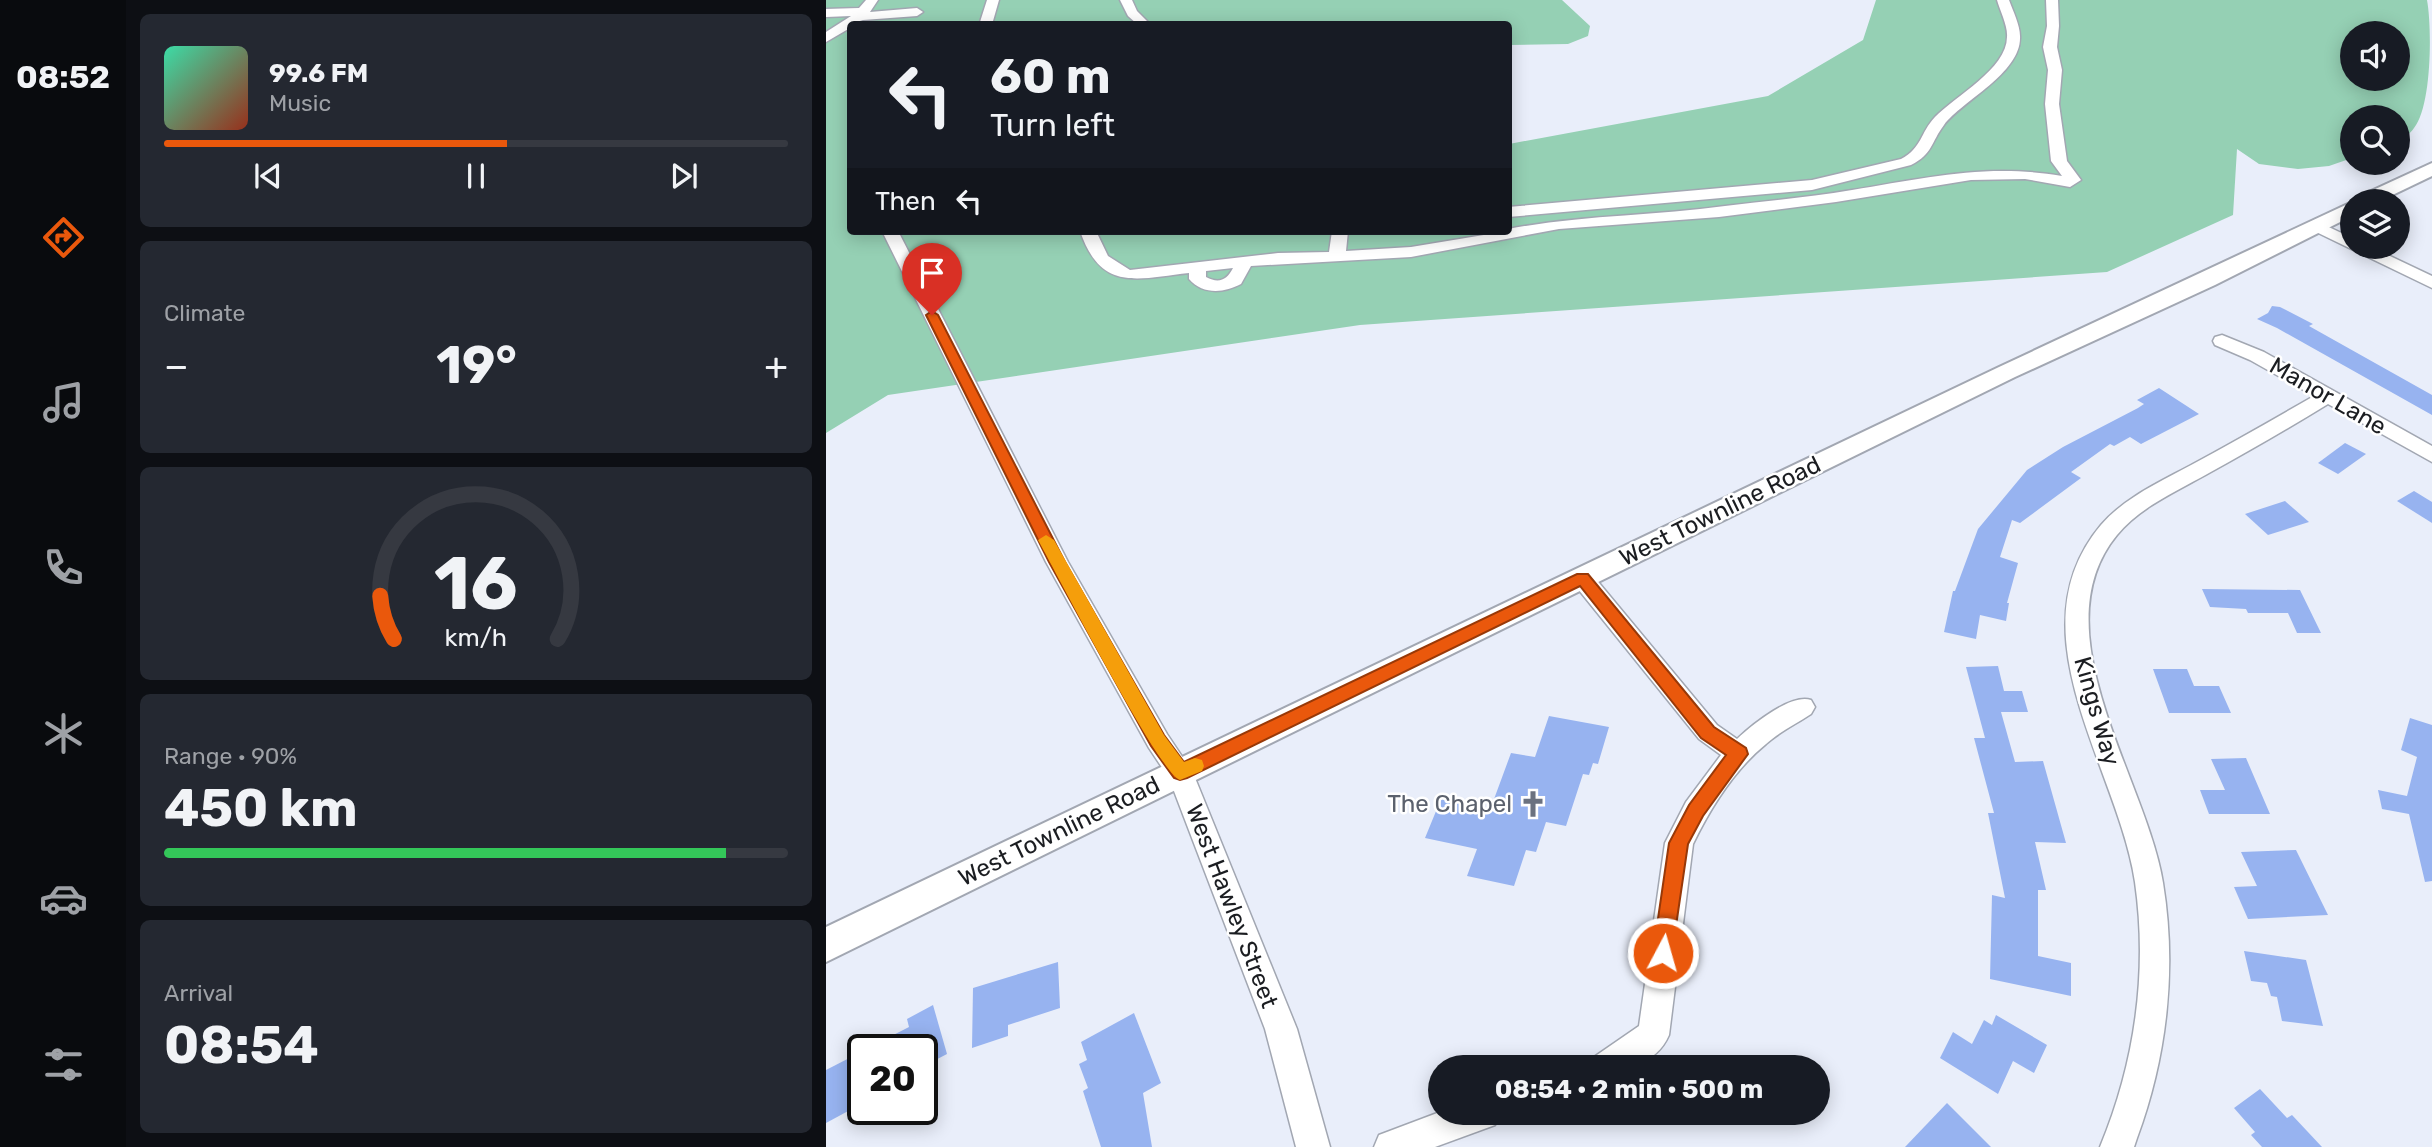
<!DOCTYPE html>
<html lang="en">
<head>
<meta charset="utf-8">
<style>
	body { margin:0; font-family:Rubik,sans-serif; background:#242831; color:#f1f3f6; height:100vh; display:flex; flex-direction:column; font-size:26px; white-space:nowrap }
	* { box-sizing:border-box; margin:0 }
	p { font-size:23px; color:#9ea1a6 }
	.icon { flex:none; width:38px; height:38px; fill:none; stroke:currentColor; stroke-width:2; stroke-linecap:round; stroke-linejoin:round }
	.map { position:relative; flex:1; overflow:hidden }
	.details { display:flex; flex-direction:column; gap:14px; padding:14px; background:#0d0f14; width:700px }
	.details>* { flex:none }
	.top-card { position:absolute; left:21px; top:21px; width:665px; height:214px; border-radius:7px; box-shadow:0 4px 18px #0003; background:#171b24; color:#f1f3f6; overflow:hidden }
	.tools { position:absolute; left:1514px; top:21px; display:grid; gap:14px }
	.tools a { display:grid; place-items:center; width:70px; height:70px; border-radius:50%; background:#171b24; box-shadow:0 4px 18px #0003; font-size:35px }
	.speed { position:absolute; left:21px; top:1034px; display:flex; gap:14px; font-size:35px; font-weight:700; text-align:center }
	.speed>* { display:grid; place-content:center; width:91px; height:91px; border-radius:50%; background:#171b24; box-shadow:0 4px 18px #0003; line-height:1 }
	.speed .limit { border:4px solid #111; border-radius:10px; background:#fff; color:#111 }
	.pin { position:absolute; display:grid; place-items:center; width:60px; height:60px; color:#fff; margin:-72px -30px; border-radius:50% 50% 50% 0; rotate:-45deg; box-shadow:0 0 7px #0007 }
	.pin .icon { rotate:45deg }
	.me { position:absolute; width:77px; margin:-38px; rotate:6deg; stroke-linejoin:round; filter:drop-shadow(0 0 5px #0008) }
	.turn { display:flex; align-items:center; gap:24px; height:147px; padding:0 28px; font-size:32px }
	.turn .icon { width:91px; height:91px; stroke-width:2.5 }
	.turn b { display:block; font-size:49px; line-height:60px }
	.then { display:flex; align-items:center; height:66px; padding:0 28px; background:#0003; gap:14px; font-size:26px }
	.big { font-size:52px; font-weight:700; line-height:1.1 }
	.details .widget { flex:1; display:flex; flex-direction:column; justify-content:center; gap:10px; min-width:0; padding:0 24px; border-radius:10px; background:#242831 }
	.details .dial { align-items:center; gap:0 }
	.dial svg { height:182px; overflow:visible; fill:none; stroke:#363941; stroke-width:7; stroke-linecap:round; text-anchor:middle }
	.dial text { fill:#f1f3f6; stroke:none }
	.song { display:flex; align-items:center; gap:21px }
	.cover { width:84px; height:84px; border-radius:10px; background:linear-gradient(135deg,hsl(160 70% 55%),hsl(10 70% 35%)) }
	.played { height:7px; border-radius:4px; background:linear-gradient(90deg,#ea580c 55%,#363941 55%) }
	.keys { display:flex; justify-content:space-around; direction:ltr }
	.heat { display:flex; justify-content:space-between; align-items:center; font-size:38px; direction:ltr }
	.charge { height:10px; border-radius:5px; background:linear-gradient(90deg,#34c759 90%,#363941 0) }
	.trip { position:absolute; left:602px; top:1055px; width:402px; height:70px; border-radius:35px; background:#171b24; box-shadow:0 4px 18px #0003; font-weight:700; line-height:70px; text-align:center }
	main { display:flex; flex:1; min-height:0 }
	.tabs { display:flex; flex-direction:column; width:126px; justify-content:space-around; align-items:center; background:#090b0e; color:#9ea1a6 }
	.tabs .icon { width:49px; height:49px }
	.tabs .selected { color:#ea580c }
	.tabs b { font-size:32px; color:#f1f3f6 }
	.map>svg:first-child { display:block }
	.green { fill:#95d0b4; fill-rule:evenodd }
	.building { fill:#97b3f0 }
	.lines { fill:none; stroke-linecap:round; stroke-linejoin:round }
	.minor-casing { stroke:#a2a7b2; stroke-width:3 }
	.major-casing { stroke:#a2a7b2; stroke-width:4 }
	.minor { fill:#fff; fill-rule:evenodd }
	.major { fill:#fff; fill-rule:evenodd }
	.route { fill:#ea580c; stroke:#983908; stroke-width:2 }
	.slow { fill:#f59e0b }
	.labels { text-anchor:middle; stroke-width:5; stroke-linejoin:round; paint-order:stroke }
	.street-label { font-size:24px; fill:#1b1d21; stroke:#fff }
	.worship-label { font-size:24px; fill:#5b616d; stroke:#fff; text-anchor:end }
</style>
</head>
<body>
<main>
<nav class="tabs">
<b>08:52</b>
<svg class="icon selected" aria-label="directions" viewBox="0 0 24 24"><path d="M12 3l9 9-9 9-9-9zM9 14v-3h6M13 9l2 2-2 2"/></svg>
<svg class="icon" aria-label="music" viewBox="0 0 24 24"><path d="M9 18V5l10-2v13"/><circle cx="6" cy="18" r="3"/><circle cx="16" cy="16" r="3"/></svg>
<svg class="icon" aria-label="phone" viewBox="0 0 24 24"><path d="M5 4h4l2 5-3 2q2 4 5 5l2-3 5 2v4C11 20 4 13 5 4z"/></svg>
<svg class="icon" aria-label="climate" viewBox="0 0 24 24"><path d="M12 3v18M4 7l16 10M4 17L20 7"/></svg>
<svg class="icon" aria-label="car" viewBox="0 0 24 24"><path d="M5 17H2v-5l4-1 3-4h7l3 4 3 1v5h-3M9 17h6M6 11h13"/><circle cx="7" cy="17" r="2"/><circle cx="17" cy="17" r="2"/></svg>
<svg class="icon" aria-label="filters" viewBox="0 0 24 24"><path d="M4 7h16M4 17h16"/><circle cx="9" cy="7" r="2"/><circle cx="15" cy="17" r="2"/></svg>
</nav>
<section class="details">
<div class="widget">
<div class="song"><i class="cover"></i><div><b>99.6 FM</b><p>Music</p></div></div>
<div class="played"></div>
<div class="keys"><svg class="icon" aria-label="previous" viewBox="0 0 24 24"><path d="M18 5L8 12l10 7zM5 5v14"/></svg><svg class="icon" aria-label="pause" viewBox="0 0 24 24"><path d="M8 5v14M16 5v14"/></svg><svg class="icon" aria-label="next" viewBox="0 0 24 24"><path d="M6 5l10 7-10 7zM19 5v14"/></svg></div>
</div>
<div class="widget"><p>Climate</p>
<div class="heat"><a>−</a><b class="big">19°</b><a>+</a></div>
</div>
<div class="widget dial"><svg viewBox="0 0 100 80">
<path d="M14 69A42 42 0 1 1 86 69"/>
<path d="M14 69A42 42 0 0 1 8 50" stroke="#ea580c"/>
<text x="50" y="56" font-size="32" font-weight="700">16</text>
<text x="50" y="72" font-size="11">km/h</text>
</svg></div>
<div class="widget"><p>Range · 90%</p><b class="big">450 km</b><div class="charge"></div></div>
<div class="widget"><p>Arrival</p><b class="big">08:54</b></div>
</section>
<div class="map">
<svg width="1606" height="1147" viewBox="0 0 1606 1147">
	<rect width="100%" height="100%" fill="#e9eefa"/>
	<path class="green" d="M0,0H736L764,26L762,36L742,44L683,45L682,24H24V231H682L683,144L942,96L1037,40L1050,0H1601C1606,27 1606,106 1588,128C1584,134 1577,138 1572,142V117H1526V158L1503,166L1472,169L1433,164L1411,149L1407,215L1281,272L534,325L62,395L0,433ZM1526,33H1572V79H1526Z"/>
	<g class="building">
		<polygon points="1446,306 1454,307 1487,324 1483,326 1606,395 1606,415 1451,328 1431,319 1442,313"/>
		<polygon points="1333,388 1373,414 1315,444 1304,437 1288,446 1284,444 1245,472 1255,478 1194,523 1186,520 1174,557 1192,563 1181,603 1183,603 1180,621 1154,615 1150,639 1118,632 1127,591 1129,591 1152,529 1201,470 1237,447 1312,408 1318,404 1311,400"/>
		<polygon points="1519,443 1540,454 1512,474 1492,463"/>
		<polygon points="1588,491 1606,502 1606,523 1571,501"/>
		<polygon points="1459,501 1483,522 1442,535 1419,514"/>
		<polygon points="1376,589 1474,590 1495,633 1471,633 1462,613 1422,613 1420,609 1384,607"/>
		<polygon points="1172,666 1178,691 1196,691 1202,712 1175,712 1189,762 1217,761 1240,843 1209,842 1220,890 1212,890 1212,956 1245,963 1245,996 1164,979 1166,895 1179,898 1162,813 1168,813 1148,738 1159,738 1140,667"/>
		<polygon points="1327,669 1361,669 1368,686 1393,686 1405,713 1343,713"/>
		<polygon points="723,716 783,727 772,764 767,763 763,775 757,774 740,826 720,822 710,852 700,850 688,886 641,876 651,849 599,838 615,799 664,810 685,753 709,757"/>
		<polygon points="1584,718 1606,725 1606,881 1599,882 1583,814 1556,809 1552,790 1581,796 1591,757 1575,750"/>
		<polygon points="1420,758 1444,814 1383,814 1374,790 1399,790 1385,759"/>
		<polygon points="1470,850 1502,915 1422,919 1408,887 1431,886 1415,852"/>
		<polygon points="1418,951 1480,960 1497,1026 1456,1021 1451,997 1445,996 1441,983 1425,981"/>
		<polygon points="232,962 234,1008 182,1025 182,1036 146,1048 147,988"/>
		<polygon points="107,1005 121,1054 96,1067 96,1050 38,1050 83,1027 81,1019"/>
		<polygon points="308,1013 335,1083 317,1093 326,1147 275,1147 257,1091 262,1088 253,1064 261,1060 255,1042"/>
		<polygon points="1170,1015 1221,1045 1208,1073 1187,1061 1172,1094 1114,1058 1127,1032 1146,1044 1158,1020 1166,1025"/>
		<polygon points="37,1051 37,1103 0,1123 0,1070"/>
		<polygon points="1434,1089 1461,1118 1466,1115 1496,1147 1436,1147 1425,1135 1429,1132 1408,1108"/>
		<polygon points="1121,1103 1165,1147 1079,1147"/>
	</g>
	<g class="lines">
		<defs>
			<g id="minor">
				<polygon points="40,0 52,0 44,12 91,8 97,12 91,16 37,20 24,24 24,28 0,42 0,32 25,16 0,17 0,9 33,8"/>
				<polygon points="161,0 173,0 167,21 169,24 155,24 154,22"/>
				<polygon points="294,0 306,0 311,11 324,24 311,24 302,16"/>
				<path d="M1171,0H1183C1187,11 1194,25 1194,36C1196,73 1137,100 1118,125C1105,142 1107,154 1085,165L986,190L682,217V207L986,180L1075,159C1096,148 1094,133 1109,117C1128,97 1181,69 1181,37C1182,26 1174,11 1171,0Z"/>
				<path d="M1220,0H1232L1233,26L1231,47L1236,70L1233,104L1241,161L1255,180L1244,187L1199,179L1145,180L1010,202L893,217L733,229L585,257L425,266L415,284C398,293 377,295 363,279V273C310,279 275,292 254,231H270L282,256L304,270L452,253L503,252L506,231H522L520,251L585,247L682,231V229C754,215 827,216 899,206C941,201 984,197 1026,190C1100,178 1161,163 1236,176L1225,161L1219,104L1222,70L1217,47L1221,26ZM407,268C401,280 393,284 380,277V271Z"/>
				<polygon points="1490,221 1526,238 1526,247 1545,247 1606,276 1606,288 1484,229 1482,226 1484,223"/>
				<polygon points="56,231 72,231 242,562 341,734 367,773 471,1029 504,1147 470,1147 439,1029 343,778 323,748 220,562"/>
				<path d="M1396,335L1438,352L1606,446V462L1502,404C1463,428 1423,451 1383,473C1351,491 1314,507 1291,535C1212,631 1321,781 1337,883C1351,969 1341,1057 1311,1138L1308,1147H1274C1309,1063 1322,972 1309,882C1292,768 1185,632 1275,525C1299,497 1336,481 1367,464C1408,442 1448,419 1488,396L1424,360L1389,345L1387,341L1389,337Z"/>
				<path d="M756,570L764,572L891,725L911,739C926,725 965,693 985,700L989,707L985,714C970,724 953,732 940,744C908,770 885,807 867,844L843,1035C828,1069 795,1068 763,1068L768,1057L813,1026L839,843L860,802L895,755L873,739L748,584L745,578L748,572Z"/>
				<polygon points="614,1112 673,1113 669,1125 609,1147 548,1147 553,1135"/>
			</g>
			<g id="major">
				<polygon points="1606,163 1606,176 1554,201 1529,201 1532,197"/>
				<polygon points="1526,202 1526,216 1389,285 1189,377 0,962 0,927 1173,367"/>
			</g>
		</defs>
		<use href="#minor" class="minor-casing"/>
		<use href="#major" class="major-casing"/>
		<use href="#minor" class="minor"/>
		<use href="#major" class="major"/>
	</g>
	<polygon class="route" points="106,311 112,315 239,562 338,735 358,762 751,574 762,574 888,727 920,748 922,754 877,816 862,844 845,960 837,963 830,960 827,953 843,843 863,805 900,755 875,738 754,586 361,778 354,780 348,778 325,746 223,562 100,315"/>
	<path class="slow" d="M220,535L228,540L338,735L358,762L369,758L376,760L378,766L376,771L354,780C333,773 231,574 212,540Z"/>
	<defs>
		<symbol id="church-bare" viewBox="-9 -9 18 18"><path d="M-1.2-6h2.4v3.5h3.3v2.4h-3.3V6h-2.4V-.1h-3.3v-2.4h3.3Z" fill="#6b7280" stroke="#fff" stroke-width="2.5" paint-order="stroke"/></symbol>
	</defs>
	<g fill-rule="evenodd">
		<use href="#church-bare" x="688" y="785" width="38" height="38"/>
	</g>
	<g class="labels">
		<g class="street-label">
			<text transform="translate(1502 396) rotate(30)" y="8">Manor Lane</text>
			<text transform="translate(894 511) rotate(-26)" y="8">West Townline Road</text>
			<text transform="translate(1271 711) rotate(74)" y="8">Kings Way</text>
			<text transform="translate(233 831) rotate(-26)" y="8">West Townline Road</text>
			<text transform="translate(406 906) rotate(69)" y="8">West Hawley Street</text>
		</g>
		<g class="worship-label">
			<text x="686" y="812">The Chapel</text>
		</g>
	</g>
</svg>
<div class="tools">
<a><svg class="icon" aria-label="sound" viewBox="0 0 24 24"><path d="M4 9h4l5-4v14l-5-4H4zM17 9q2 3 0 6"/></svg></a>
<a><svg class="icon" aria-label="search" viewBox="0 0 24 24"><circle cx="10" cy="10" r="6"/><path d="M15 15l6 6"/></svg></a>
<a><svg class="icon" aria-label="layers" viewBox="0 0 24 24"><path d="M12 4l9 5-9 5-9-5zM3 14l9 5 9-5"/></svg></a>
</div>
<div class="speed"><div class="limit">20</div></div>
<div class="pin" style="left:106px;top:315px;background:#d93025"><svg class="icon" aria-label="arrive" viewBox="0 0 24 24"><path d="M6 21V4h12l-3 4 3 4H6"/></svg></div>
<svg class="me" style="left:837px;top:953px" viewBox="-20 -20 40 40"><circle r="17" fill="#ea580c" stroke="#fff" stroke-width="3"/><path d="M0-11L8 9 0 5-8 9z" fill="#fff"/></svg>
<div class="trip">08:54 · 2 min · 500 m</div>
<div class="top-card">
<div class="turn"><svg class="icon" aria-label="left" viewBox="0 0 24 24"><path d="M17 20v-9H6M10 6l-5 5 5 5"/></svg><div><b>60 m</b>Turn left</div></div>
<div class="then">Then<svg class="icon" aria-label="left" viewBox="0 0 24 24"><path d="M17 20v-9H6M10 6l-5 5 5 5"/></svg></div>
</div>
</div>
</main>
</body>
</html>
